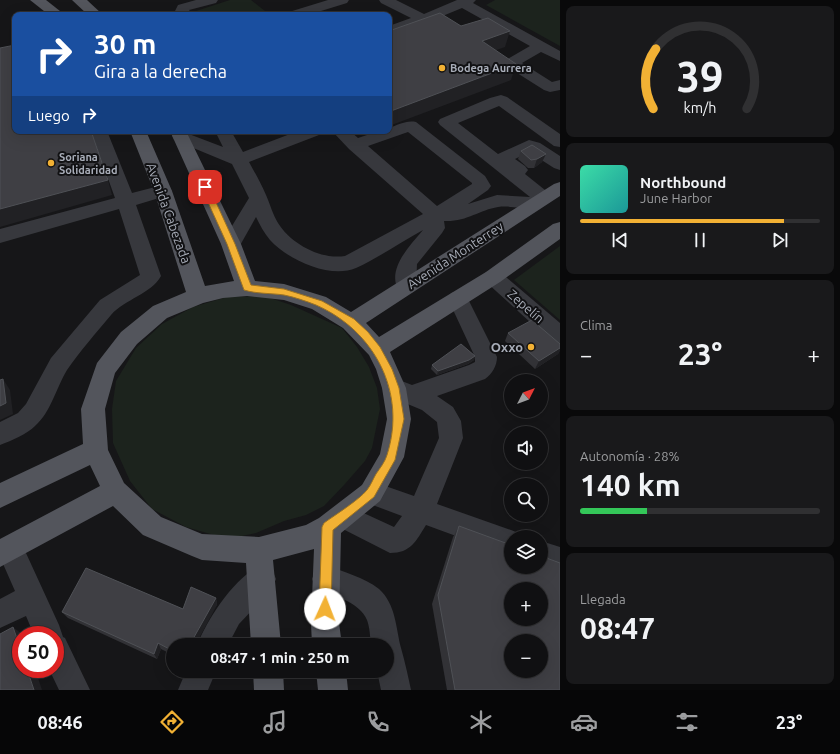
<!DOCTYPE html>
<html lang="es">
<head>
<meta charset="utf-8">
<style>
	body { margin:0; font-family:Ubuntu,sans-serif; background:#19191b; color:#f1f3f6; height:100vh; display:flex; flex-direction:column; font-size:15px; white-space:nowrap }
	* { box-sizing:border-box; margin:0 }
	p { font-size:13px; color:#9c9d9f }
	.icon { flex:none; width:22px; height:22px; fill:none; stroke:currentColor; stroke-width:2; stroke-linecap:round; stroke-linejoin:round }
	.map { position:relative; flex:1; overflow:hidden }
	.side { display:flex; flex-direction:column; gap:6px; padding:6px; background:#09090a; width:280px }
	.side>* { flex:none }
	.guide { position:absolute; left:12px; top:12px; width:380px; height:122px; border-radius:8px; box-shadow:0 4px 16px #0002,0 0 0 1px #303032; background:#1a4fa0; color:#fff; overflow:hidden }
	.needle { width:26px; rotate:48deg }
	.fabs { position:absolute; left:504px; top:374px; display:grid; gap:8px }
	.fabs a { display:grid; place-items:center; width:44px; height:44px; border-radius:50%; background:#101012; box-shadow:0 4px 16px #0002,0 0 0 1px #303032; font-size:20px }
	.speed { position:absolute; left:12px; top:626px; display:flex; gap:8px; font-size:20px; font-weight:700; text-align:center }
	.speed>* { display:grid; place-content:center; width:52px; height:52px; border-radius:50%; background:#101012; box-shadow:0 4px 16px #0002,0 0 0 1px #303032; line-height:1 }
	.speed .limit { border:6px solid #d22; background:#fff; color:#111 }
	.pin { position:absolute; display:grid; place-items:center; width:34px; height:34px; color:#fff; margin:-17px; border-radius:8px; box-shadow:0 2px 6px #0006 }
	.me { position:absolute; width:44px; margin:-22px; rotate:2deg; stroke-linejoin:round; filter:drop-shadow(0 0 3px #0008) }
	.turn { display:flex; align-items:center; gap:14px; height:84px; padding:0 16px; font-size:18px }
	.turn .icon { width:52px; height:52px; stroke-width:2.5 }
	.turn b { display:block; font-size:28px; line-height:34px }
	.then { display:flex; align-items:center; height:38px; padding:0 16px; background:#0003; gap:8px; font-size:15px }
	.big { font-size:30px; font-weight:700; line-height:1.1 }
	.side .widget { flex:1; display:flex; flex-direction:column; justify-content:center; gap:6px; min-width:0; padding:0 14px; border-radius:8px; background:#19191b }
	.side .dial { align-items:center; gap:0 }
	.dial svg { height:104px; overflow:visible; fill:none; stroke:#303032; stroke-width:7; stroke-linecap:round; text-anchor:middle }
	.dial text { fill:#f1f3f6; stroke:none }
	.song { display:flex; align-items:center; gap:12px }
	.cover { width:48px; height:48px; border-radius:6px; background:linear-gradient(135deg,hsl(160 70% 55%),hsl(180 70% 35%)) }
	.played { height:4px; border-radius:2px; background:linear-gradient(90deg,#f2b134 85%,#303032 85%) }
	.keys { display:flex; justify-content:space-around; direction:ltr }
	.heat { display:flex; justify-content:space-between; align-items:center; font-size:22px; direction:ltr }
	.charge { height:6px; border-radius:3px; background:linear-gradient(90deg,#34c759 28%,#303032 0) }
	.trip { position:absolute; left:166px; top:638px; width:228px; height:40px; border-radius:20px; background:#101012; box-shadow:0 4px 16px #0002,0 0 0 1px #303032; font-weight:700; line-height:40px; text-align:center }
	.tabs { display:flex; height:64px; justify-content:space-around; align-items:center; background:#060607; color:#9c9d9f }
	.tabs .icon { width:28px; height:28px }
	.tabs .selected { color:#f2b134 }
	.tabs b { font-size:18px; color:#f1f3f6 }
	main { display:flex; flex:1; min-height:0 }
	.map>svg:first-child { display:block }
	.green { fill:#1c231d }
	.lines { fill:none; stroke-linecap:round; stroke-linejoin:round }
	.minor { fill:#37383d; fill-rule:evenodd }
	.major { fill:#53555c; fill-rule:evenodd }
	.wall { fill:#323236 }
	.shaded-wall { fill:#212124 }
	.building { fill:#3f3f44; stroke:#4f5156; fill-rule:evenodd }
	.route { fill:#f2b134; stroke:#9d7322 }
	.poi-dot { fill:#f2b134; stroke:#111113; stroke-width:1.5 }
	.labels { text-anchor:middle; stroke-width:4; stroke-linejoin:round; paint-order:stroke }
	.far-poi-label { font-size:11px; font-weight:bold; fill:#a8adb8; stroke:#111113; text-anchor:start }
	.street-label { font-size:13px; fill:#a8adb8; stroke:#111113 }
	.poi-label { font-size:13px; font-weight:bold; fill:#a8adb8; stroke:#111113; text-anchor:end }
</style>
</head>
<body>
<main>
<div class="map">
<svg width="560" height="690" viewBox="0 0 560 690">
	<rect width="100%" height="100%" fill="#161618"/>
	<g class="green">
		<polygon points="230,0 251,0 270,15 200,15 196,11"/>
		<polygon points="495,0 560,0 560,46 486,5"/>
		<polygon points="560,246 560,320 514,280"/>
		<polygon points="264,296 291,305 342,328 357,347 369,367 377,388 380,409 372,448 365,461 344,485 324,506 306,515 284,521 256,533 228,539 186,527 152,509 130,481 113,443 112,409 116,381 136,348 162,324 193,307 227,297"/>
	</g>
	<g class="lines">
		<g class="minor">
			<polygon points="196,0 218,0 216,3 189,10 193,15 178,15 175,11 178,5"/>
			<polygon points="328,0 349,0 347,3 308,15 287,15 289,12"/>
			<polygon points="379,0 396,0 424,14 457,0 476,0 473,3 560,51 560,61 541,52 522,63 552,82 560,80 560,90 550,92 544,90 506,66 503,63 506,60 530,46 462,8 428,22 389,35 389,26 411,18 381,3"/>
			<path d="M501,95L507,97L560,134V147L554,146L499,106L458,123L498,154L529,140L540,143L560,156V170L554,168L529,152L515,159L525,166L528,170L525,174L550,194L553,198L550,202L544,204L542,207C527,211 513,205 498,207C479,210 467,222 444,221L445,228L442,233L417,264L416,287L413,292L406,295L399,292C386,269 409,247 423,230C401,242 378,258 356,268C330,279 288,260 270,240C264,233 260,225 256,217L238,249L231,251L224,249L221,244L249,198L232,164L174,140L172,136L174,132L181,131L223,147L215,131H231L243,152L298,131H321L319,135L249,162C255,173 261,183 266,195C270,204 273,215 278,223C291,244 321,260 345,256L423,214L349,149L332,131H350L358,138L379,131H389V128C398,125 406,120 416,122L485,176L491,186L488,190L468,204L497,195L530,197L440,125L438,122L440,119L490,98ZM408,132L472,183V184L437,206L368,146Z"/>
			<path d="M91,131H107L132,193L163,185L169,187L172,191L169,195L136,205L161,276C151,294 125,299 111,315C96,333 80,351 67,370C56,388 51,412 35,426C27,434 11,441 0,445V422L18,413L26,404L51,358L100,300L140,275L119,209L0,243V229L115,198Z"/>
			<polygon points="493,270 500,272 560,323 560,345 552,342 486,282 483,277 486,272"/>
			<path d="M458,291L465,293L497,357C497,366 492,374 485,379L437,396L453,407L461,421L463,438L437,504L511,530L521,534L522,537H511V556L426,525C416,541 411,553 390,553L335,525L331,516L335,507L344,504L394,527L402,516L362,501L358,493L362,485L371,481L414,496L439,438L437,422L422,410L386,395L382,388L386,381L394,378L412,385L469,365L475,362V357L448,299L451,293Z"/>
			<polygon points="10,536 20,540 59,625 63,637 65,638 90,690 59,690 49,669 55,669 55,635 34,635 26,616 0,628 0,599 15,591 0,557 0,540"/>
			<polygon points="541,541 560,547 560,575 540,567"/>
			<path d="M262,565L272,569L276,579L272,589L239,624L228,645H197C208,618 235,576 262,565Z"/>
			<path d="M326,565C343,572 364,577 379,589C396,604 396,629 401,648C405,662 408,676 411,690H381L377,671H387V645H371C370,637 370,628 367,620C360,602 332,595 316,589L312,579L316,569Z"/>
			<polygon points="186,671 216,671 208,690 178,690"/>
		</g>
		<g class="major">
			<polygon points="30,0 46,0 65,15 49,15"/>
			<polygon points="72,0 87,0 103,15 88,15"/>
			<path d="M130,131H146L172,191L205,286L234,281L221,244L170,131H186L241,244L255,281L284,284L326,297L351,312L554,184L560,182V196L366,323L379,337L486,272L553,224L560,222V239L500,282L390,352L406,388L411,419L404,457L380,501L341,533L339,623L342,645H312L311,623L314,549L273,560L281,645H251L246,563L202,560L192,556L143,535L113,506L0,567V539L100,486L90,465L0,508V483L83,444L81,409L97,363L121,332L153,306L186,292L154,191ZM247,296L284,300L312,309L343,328L369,355L376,369L382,388L387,419L380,454L362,485L319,518L306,525L259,537L202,534L161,517L124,483L108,450L105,409L115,373L137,344L167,318L203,303L223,298Z"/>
			<polygon points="253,671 283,671 284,690 254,690"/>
			<polygon points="316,671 346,671 348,690 318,690"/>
		</g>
	</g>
	<g class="wall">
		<polygon points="362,131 374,131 365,134"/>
		<polygon points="521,151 546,154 542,162 534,168 528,168 518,159"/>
		<polygon points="508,333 560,344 560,350 558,354 535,369 505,341"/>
		<polygon points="475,356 474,360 468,364 437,375 431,369 432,365"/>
		<polygon points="459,526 560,690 447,690 432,604 453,537"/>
		<polygon points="216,598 217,605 173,645 173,655 161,649 157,659 68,618 62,612 183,609"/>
	</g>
	<g class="shaded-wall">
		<polygon points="510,31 505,47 479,56 482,41"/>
		<polygon points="516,64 511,80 389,126 389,112 391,111"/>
		<polygon points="366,131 374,131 365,134"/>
		<polygon points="546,154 542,162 534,168 537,159"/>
		<polygon points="108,180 112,195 0,227 0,209"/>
		<polygon points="560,348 560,350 558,354 535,369 539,361"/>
		<polygon points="475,356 474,360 468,364 437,375 438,371"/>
		<polygon points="3,379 10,390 13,414 0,420 0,406"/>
		<polygon points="216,598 217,605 196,644 193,639"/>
		<polygon points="13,627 23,635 21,635 21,650"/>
		<polygon points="158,643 161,649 157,659 154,654"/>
		<polygon points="27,669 35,669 42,690 34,690"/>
	</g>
	<g class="building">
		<polygon points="440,13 461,26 488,18 510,31 482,41 516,64 391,111 389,112 389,31"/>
		<polygon points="15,45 15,131 91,131 108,180 0,209 0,48"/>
		<polygon points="532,145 546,154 537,159 531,160 521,151"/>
		<polygon points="532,320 560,344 560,348 539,361 508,333"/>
		<polygon points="461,344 475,356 469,360 438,371 432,365"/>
		<polygon points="3,379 6,403 0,406 0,380"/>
		<path d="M459,526L511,545V567H541V556L560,563V690H455L438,595ZM511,589H541V619H511ZM511,641H541V671H511Z"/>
		<polygon points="86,568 183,609 191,587 216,598 193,639 195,641 203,641 201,645 173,645 173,651 158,643 154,654 62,612"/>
		<polygon points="13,627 21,650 21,669 27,669 34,690 0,690 0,634"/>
	</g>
	<path class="route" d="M202,185H205L209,187L235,244L251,285L284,289L322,301L354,319L368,332L380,347L392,369L399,388L404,419L395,460L374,497L333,530L331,609L329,613L325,615L321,613L319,609L322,527L324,523C335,515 359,500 367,490C371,485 373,479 376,474C380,468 385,462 387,455C407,393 375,331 316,305C306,301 294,297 284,295C271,293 257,294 244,290L227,244L201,187Z"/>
	<g class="poi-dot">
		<circle cx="442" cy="68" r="4"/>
		<circle cx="51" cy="163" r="4"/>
		<circle cx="531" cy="347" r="4"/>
	</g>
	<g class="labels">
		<g class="far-poi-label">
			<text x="450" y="72">Bodega Aurrera</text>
			<text x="59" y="161">Soriana<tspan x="59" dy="13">Solidaridad</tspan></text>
		</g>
		<g class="street-label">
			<text transform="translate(169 213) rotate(70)" y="5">Avenida Cabezada</text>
			<text transform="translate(455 255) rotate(-33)" y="5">Avenida Monterrey</text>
			<text transform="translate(526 306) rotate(41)" y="5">Zepelín</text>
		</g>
		<g class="poi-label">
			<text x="523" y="352">Oxxo</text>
		</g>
	</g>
</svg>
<div class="fabs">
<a><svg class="needle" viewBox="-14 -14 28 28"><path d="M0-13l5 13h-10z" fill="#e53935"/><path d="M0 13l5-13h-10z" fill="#9c9d9f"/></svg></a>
<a><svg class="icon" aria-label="sound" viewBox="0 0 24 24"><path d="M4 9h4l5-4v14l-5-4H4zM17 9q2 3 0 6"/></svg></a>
<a><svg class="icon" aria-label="search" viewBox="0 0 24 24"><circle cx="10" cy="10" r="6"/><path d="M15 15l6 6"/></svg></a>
<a><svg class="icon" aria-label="layers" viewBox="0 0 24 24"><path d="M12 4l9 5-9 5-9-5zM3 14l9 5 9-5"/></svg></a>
<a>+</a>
<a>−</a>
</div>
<div class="speed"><div class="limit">50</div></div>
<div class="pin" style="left:205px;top:187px;background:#d93025"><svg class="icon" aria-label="arrive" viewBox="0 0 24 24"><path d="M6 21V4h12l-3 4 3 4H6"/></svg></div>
<svg class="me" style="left:325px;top:609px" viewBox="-20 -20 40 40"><circle r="19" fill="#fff"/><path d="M0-13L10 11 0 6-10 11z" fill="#f2b134"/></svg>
<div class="trip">08:47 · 1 min · 250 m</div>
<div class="guide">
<div class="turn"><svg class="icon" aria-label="right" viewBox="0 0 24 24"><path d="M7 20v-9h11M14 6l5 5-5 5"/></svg><div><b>30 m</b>Gira a la derecha</div></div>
<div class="then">Luego<svg class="icon" aria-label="right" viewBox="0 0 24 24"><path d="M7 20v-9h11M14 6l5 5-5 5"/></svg></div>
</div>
</div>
<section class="side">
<div class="widget dial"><svg viewBox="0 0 100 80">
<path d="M14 69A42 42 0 1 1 86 69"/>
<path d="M14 69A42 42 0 0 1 16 23" stroke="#f2b134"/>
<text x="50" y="56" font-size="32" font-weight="700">39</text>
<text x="50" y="72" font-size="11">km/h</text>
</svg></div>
<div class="widget">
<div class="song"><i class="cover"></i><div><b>Northbound</b><p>June Harbor</p></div></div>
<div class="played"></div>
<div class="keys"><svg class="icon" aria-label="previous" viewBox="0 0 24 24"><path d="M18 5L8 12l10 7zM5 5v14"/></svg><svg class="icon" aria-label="pause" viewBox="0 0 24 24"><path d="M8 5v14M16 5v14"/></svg><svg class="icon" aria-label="next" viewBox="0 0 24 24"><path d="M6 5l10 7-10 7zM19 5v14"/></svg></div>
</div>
<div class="widget"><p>Clima</p>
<div class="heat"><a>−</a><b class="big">23°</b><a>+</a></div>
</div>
<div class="widget"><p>Autonomía · 28%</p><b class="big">140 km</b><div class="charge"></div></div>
<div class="widget"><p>Llegada</p><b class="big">08:47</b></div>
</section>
</main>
<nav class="tabs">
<b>08:46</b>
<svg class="icon selected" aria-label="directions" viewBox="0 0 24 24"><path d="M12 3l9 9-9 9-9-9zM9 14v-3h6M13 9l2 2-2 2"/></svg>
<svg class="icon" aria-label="music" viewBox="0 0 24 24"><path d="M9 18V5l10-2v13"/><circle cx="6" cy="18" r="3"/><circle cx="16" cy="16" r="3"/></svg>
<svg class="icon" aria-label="phone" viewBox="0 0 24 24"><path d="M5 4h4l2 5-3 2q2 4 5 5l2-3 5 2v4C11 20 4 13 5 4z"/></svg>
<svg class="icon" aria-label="climate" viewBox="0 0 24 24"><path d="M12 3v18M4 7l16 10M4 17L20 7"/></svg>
<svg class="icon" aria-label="car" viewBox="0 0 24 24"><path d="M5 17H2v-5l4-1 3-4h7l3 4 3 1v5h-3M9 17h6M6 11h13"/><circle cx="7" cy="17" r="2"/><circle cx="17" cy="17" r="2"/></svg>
<svg class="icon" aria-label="filters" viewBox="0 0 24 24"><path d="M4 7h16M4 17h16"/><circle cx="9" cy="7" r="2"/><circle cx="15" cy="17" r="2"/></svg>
<b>23°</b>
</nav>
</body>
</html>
